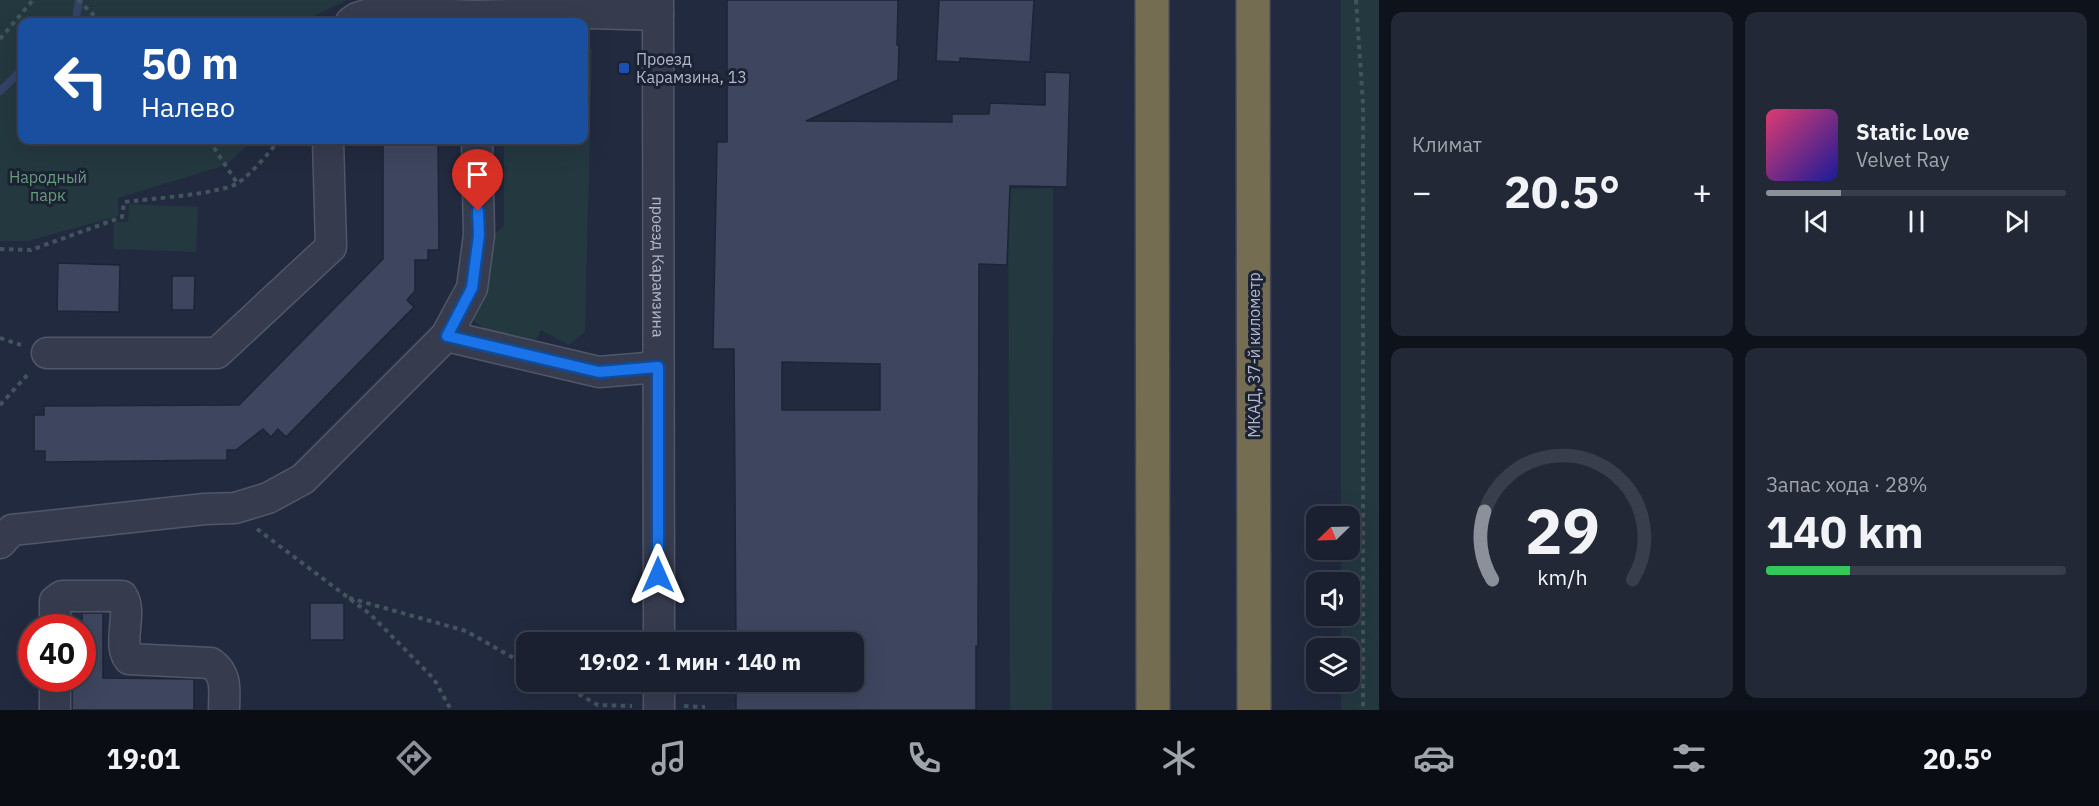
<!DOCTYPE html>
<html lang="ru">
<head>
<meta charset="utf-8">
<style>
	body { margin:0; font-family:"IBM Plex Sans",sans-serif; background:#232837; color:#f1f3f6; height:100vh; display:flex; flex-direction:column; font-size:22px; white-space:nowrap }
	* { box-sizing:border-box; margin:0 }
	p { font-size:20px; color:#9fa3aa }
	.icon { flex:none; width:33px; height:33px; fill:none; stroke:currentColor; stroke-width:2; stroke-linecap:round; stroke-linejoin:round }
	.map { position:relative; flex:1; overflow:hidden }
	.panel { display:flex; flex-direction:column; gap:12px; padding:12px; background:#0e121a; width:720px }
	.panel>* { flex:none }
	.hud { position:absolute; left:18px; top:18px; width:570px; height:126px; border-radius:12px; box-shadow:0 6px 24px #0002,0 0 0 2px #383e4b; background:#1a4fa0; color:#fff; overflow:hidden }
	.needle { width:39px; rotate:247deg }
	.tools { position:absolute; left:1306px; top:506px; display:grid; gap:12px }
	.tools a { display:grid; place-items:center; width:54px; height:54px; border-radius:12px; background:#1a202f; box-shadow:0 6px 24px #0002,0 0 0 2px #383e4b; font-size:30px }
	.speed { position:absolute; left:18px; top:614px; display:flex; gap:12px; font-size:30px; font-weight:700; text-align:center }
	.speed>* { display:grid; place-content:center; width:78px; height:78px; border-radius:50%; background:#1a202f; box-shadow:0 6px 24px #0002,0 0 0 2px #383e4b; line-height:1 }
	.speed .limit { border:9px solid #d22; background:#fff; color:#111 }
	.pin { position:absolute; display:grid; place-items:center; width:51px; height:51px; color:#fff; margin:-62px -26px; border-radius:50% 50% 50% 0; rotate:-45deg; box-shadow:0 0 6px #0007 }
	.pin .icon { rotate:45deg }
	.me { position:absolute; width:66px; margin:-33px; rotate:0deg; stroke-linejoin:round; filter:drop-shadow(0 0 4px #0008) }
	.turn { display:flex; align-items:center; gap:21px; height:126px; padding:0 24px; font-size:27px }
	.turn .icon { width:78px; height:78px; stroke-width:2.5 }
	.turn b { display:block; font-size:42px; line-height:51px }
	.big { font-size:45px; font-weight:700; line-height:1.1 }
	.panel .widget { flex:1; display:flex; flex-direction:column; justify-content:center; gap:9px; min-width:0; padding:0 21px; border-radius:12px; background:#232837 }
	.panel .dial { align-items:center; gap:0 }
	.dial svg { height:156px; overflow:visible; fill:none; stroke:#383e4b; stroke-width:7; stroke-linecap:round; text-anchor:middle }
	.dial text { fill:#f1f3f6; stroke:none }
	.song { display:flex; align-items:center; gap:18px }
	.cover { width:72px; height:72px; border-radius:9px; background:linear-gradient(135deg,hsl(340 70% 55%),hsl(240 70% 35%)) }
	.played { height:6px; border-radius:3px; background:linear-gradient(90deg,#8c9099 25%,#383e4b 25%) }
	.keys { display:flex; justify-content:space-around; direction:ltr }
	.heat { display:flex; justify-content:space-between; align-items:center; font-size:33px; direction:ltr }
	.charge { height:9px; border-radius:4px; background:linear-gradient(90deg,#34c759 28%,#383e4b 0) }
	.panel .tiles { flex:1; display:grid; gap:12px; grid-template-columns:repeat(2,1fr) }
	.trip { position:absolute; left:516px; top:632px; width:348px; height:60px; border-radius:12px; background:#1a202f; box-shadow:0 6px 24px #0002,0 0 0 2px #383e4b; font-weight:700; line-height:60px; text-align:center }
	.tabs { display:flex; height:96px; justify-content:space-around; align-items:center; background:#0a0d13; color:#9fa3aa }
	.tabs .icon { width:42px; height:42px }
	.tabs .on { color:#8c9099 }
	.tabs b { font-size:27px; color:#f1f3f6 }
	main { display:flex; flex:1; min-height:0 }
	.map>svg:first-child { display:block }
	.green { fill:#243840 }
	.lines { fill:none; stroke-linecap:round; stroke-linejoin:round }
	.stream { stroke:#344267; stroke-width:8 }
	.building { fill:#3e465f; stroke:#1d2435; stroke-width:1.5; fill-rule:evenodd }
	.minor-casing { stroke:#515769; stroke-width:33 }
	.highway-casing { stroke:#3e4456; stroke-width:36 }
	.path { stroke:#42555d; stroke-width:4; stroke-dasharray:4.5 4.5; stroke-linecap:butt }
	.minor { stroke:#363c4e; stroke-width:30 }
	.highway { stroke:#756d52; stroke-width:33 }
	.route-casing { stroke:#114b97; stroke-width:15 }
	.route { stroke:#1a73e8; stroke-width:10 }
	.transit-dot { fill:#1a4fb4; stroke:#1b2233; stroke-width:2 }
	.labels { text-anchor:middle; stroke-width:6; stroke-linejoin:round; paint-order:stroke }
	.poi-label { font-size:16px; fill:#b2b7ca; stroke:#1b2233; text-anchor:start }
	.park-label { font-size:16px; fill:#679c7b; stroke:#1b2233 }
	.street-label { font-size:16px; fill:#b2b7ca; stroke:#1b2233 }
</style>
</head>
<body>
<main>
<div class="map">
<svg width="1379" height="710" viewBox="0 0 1379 710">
	<rect width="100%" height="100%" fill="#222a3f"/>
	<g class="green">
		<polygon points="0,0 348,0 300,22 22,22 22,140 253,140 226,165 118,198 118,216 28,241 0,241"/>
		<polygon points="1341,0 1379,0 1379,710 1341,710 1341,681 1350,681 1350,648 1341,648 1341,615 1350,615 1350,582 1341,582 1341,549 1350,549 1350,516 1341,516"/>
		<polygon points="584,47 592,49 585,332 569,345 541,330 536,340 498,339 474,321 491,237 504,226 504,140 584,140"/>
		<polygon points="1053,188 1052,710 1010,710 1008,189"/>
		<polygon points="129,204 198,207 196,252 113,249 114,222 128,222"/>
	</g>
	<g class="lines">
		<g class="stream">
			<polyline points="72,22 76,19 79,0"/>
			<polyline points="0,91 22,70"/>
		</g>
	</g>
	<g class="building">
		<path d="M727,0H898L897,45H899L898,80L806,121L952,122V114H989L990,103L1045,105V72L1070,73L1067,187L1010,186L1007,265L979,264L978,646H976V710H736V681H854V642H736L734,349H713L717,142H727ZM782,362L880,364V410H782Z"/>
		<polygon points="939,0 1034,0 1030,62 960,58 960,62 936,61"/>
		<polygon points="383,140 438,140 439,250 428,250 428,260 415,260 415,291 407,300 414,307 286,437 278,429 271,437 263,429 236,450 227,450 227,460 45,462 45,451 34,451 34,415 44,415 44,406 239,405 383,259"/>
		<polygon points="58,263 120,265 119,312 57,311"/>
		<polygon points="172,276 195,276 194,310 172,310"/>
		<rect x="310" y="603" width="34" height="37"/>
		<polygon points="82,613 103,613 103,678 194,679 194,710 72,710 72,678 82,678"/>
	</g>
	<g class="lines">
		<defs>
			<g id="minor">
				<path id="s1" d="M658,0L659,642"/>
				<polyline points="351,22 357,18 376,12 475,16"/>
				<polyline points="475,22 475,16 591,13 658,15"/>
				<polyline points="446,336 599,372 658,367"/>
				<polyline points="47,353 217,353 331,247 328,140"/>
				<polyline points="0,543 12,530 205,509 235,508 268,498 303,479 446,336 472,288 479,235 477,140"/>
				<path d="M55,627V601L62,596H122C133,612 117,644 129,659L211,663C228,675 224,691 224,710"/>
				<polyline points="55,678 55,710"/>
				<polyline points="659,710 659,681"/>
			</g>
			<g id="highway">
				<polyline points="1152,0 1153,710"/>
				<polyline points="1253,0 1254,710"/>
			</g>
		</defs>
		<use href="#minor" class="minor-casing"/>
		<use href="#highway" class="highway-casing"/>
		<g class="path">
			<polyline points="78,0 101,22"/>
			<polyline points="1356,0 1363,104 1363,710"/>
			<polyline points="0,39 33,0"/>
			<polyline points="209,140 237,183"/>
			<path d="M0,249L31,250L122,217L124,202C148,199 220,194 238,183C250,175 271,151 279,140"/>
			<polyline points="0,338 21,345"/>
			<polyline points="0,405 30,372"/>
			<polyline points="257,529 370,614 434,679 451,710"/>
			<polyline points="349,598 466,631 526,665"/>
			<polyline points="555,681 598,705 632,706"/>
			<polyline points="684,706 705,707"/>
		</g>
		<use href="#minor" class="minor"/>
		<use href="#highway" class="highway"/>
	</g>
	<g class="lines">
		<defs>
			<polyline id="route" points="478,211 479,235 472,288 447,336 599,372 658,367 658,575"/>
		</defs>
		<use href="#route" class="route-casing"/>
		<use href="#route" class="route"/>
	</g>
	<rect class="transit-dot" x="618" y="62" width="12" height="12" rx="3"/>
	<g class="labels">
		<g class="poi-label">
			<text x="636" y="65">Проезд<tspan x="636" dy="18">Карамзина, 13</tspan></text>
		</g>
		<g class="park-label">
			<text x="48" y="183">Народный<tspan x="48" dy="18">парк</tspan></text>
		</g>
		<g class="street-label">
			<text dy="6" stroke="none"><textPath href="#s1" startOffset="267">проезд Карамзина</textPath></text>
			<text transform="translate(1254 355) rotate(-90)" y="6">МКАД, 37-й километр</text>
		</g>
	</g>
</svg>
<div class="tools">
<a><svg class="needle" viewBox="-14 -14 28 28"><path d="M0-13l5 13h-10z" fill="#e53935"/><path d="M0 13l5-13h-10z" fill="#9fa3aa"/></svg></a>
<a><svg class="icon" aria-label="sound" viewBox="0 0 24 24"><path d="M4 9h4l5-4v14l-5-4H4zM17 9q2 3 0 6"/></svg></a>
<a><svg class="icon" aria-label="layers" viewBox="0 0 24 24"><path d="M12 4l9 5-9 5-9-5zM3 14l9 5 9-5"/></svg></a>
</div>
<div class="speed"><div class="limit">40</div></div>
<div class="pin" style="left:478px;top:211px;background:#d93025"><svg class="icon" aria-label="arrive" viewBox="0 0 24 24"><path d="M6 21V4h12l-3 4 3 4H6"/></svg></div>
<svg class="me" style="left:658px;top:575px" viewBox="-20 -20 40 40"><path d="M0-17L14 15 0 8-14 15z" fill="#1a73e8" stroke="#fff" stroke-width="4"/></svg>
<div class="trip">19:02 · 1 мин · 140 m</div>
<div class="hud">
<div class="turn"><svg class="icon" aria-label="left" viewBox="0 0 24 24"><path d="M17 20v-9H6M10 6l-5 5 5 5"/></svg><div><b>50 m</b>Налево</div></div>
</div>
</div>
<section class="panel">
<div class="tiles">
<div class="widget"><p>Климат</p>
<div class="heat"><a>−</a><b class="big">20.5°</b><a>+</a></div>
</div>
<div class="widget">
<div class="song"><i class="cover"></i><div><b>Static Love</b><p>Velvet Ray</p></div></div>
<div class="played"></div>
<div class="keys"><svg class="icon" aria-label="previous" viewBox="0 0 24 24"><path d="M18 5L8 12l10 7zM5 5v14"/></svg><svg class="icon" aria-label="pause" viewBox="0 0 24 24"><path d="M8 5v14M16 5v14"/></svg><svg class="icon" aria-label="next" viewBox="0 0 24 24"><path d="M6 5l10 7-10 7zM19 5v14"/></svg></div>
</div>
<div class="widget dial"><svg viewBox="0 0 100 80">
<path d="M14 69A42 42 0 1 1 86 69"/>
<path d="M14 69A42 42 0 0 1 10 34" stroke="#8c9099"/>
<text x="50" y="56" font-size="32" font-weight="700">29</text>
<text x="50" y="72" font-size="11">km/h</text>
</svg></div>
<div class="widget"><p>Запас хода · 28%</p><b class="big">140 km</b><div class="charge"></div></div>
</div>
</section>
</main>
<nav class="tabs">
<b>19:01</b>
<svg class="icon on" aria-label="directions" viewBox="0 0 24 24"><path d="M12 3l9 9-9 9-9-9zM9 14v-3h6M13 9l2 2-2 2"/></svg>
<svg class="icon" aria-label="music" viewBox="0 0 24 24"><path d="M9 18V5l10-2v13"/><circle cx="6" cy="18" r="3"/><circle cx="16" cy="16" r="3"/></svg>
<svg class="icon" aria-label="phone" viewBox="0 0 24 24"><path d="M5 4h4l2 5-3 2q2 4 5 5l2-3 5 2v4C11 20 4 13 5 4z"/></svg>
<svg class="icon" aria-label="climate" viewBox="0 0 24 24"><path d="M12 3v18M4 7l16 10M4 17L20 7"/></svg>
<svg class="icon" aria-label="car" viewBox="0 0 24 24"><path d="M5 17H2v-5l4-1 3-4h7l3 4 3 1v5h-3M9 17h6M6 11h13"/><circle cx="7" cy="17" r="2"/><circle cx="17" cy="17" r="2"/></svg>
<svg class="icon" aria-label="filters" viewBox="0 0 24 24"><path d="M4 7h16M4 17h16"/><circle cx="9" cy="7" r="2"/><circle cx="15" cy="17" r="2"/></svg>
<b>20.5°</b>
</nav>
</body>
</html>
